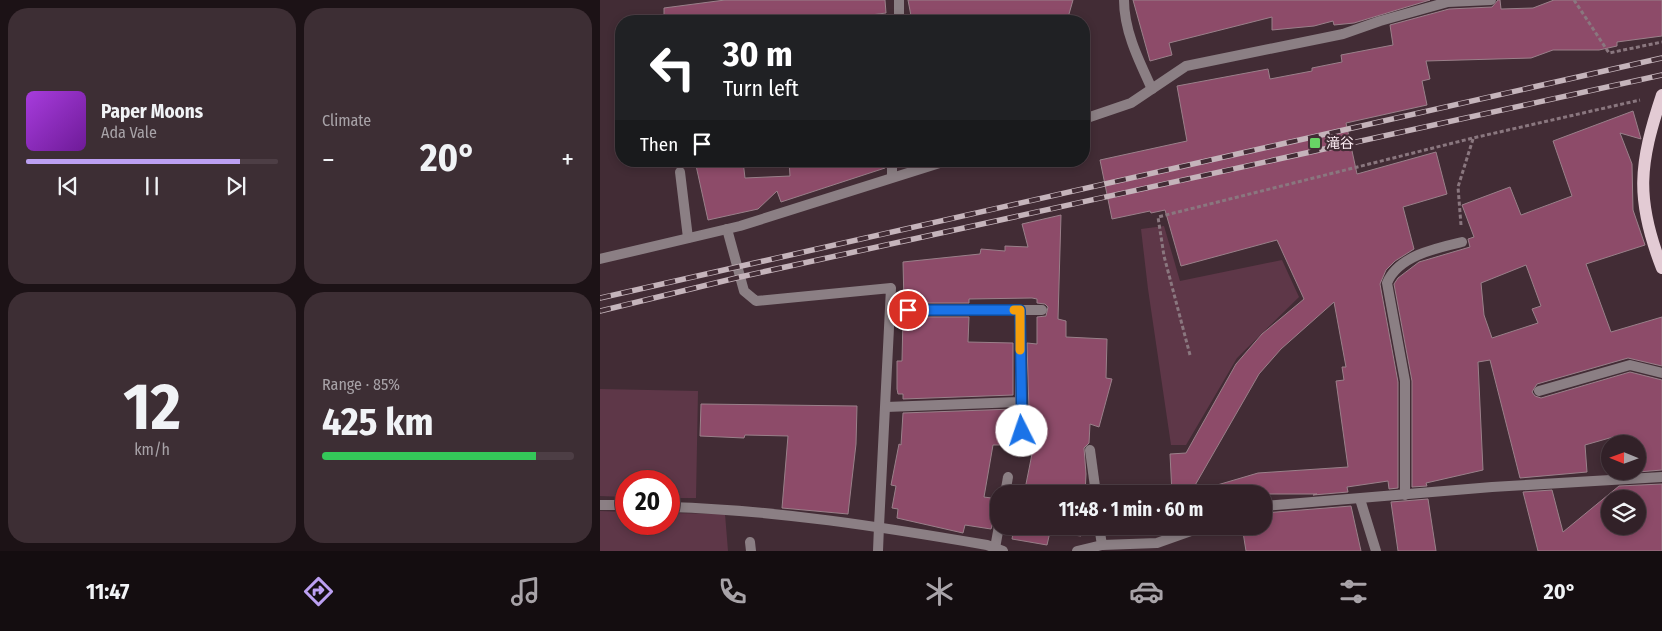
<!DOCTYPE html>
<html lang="en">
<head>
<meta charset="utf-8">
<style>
	body { margin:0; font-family:"Fira Sans Condensed","Noto Sans JP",sans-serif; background:#3d2e34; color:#f1f3f6; height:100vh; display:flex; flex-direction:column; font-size:19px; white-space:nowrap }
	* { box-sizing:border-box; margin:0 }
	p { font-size:16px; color:#a8a3a8 }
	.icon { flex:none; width:28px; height:28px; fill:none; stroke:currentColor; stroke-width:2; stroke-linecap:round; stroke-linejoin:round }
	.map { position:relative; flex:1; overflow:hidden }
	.sheet { display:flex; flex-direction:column; gap:8px; padding:8px; background:#1c1216; width:600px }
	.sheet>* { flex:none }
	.top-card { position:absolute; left:15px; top:15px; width:475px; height:152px; border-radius:20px; box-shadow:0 2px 8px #0003,0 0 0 1px #4d3e45; background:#202124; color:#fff; overflow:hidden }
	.needle { width:32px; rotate:271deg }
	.controls { position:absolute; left:1001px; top:435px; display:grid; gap:10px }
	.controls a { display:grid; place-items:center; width:45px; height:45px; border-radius:50%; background:#322128; box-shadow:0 2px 8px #0003,0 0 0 1px #4d3e45; font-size:25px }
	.speed { position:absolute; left:15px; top:470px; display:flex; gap:10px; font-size:25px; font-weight:700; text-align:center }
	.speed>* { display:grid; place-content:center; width:65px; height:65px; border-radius:50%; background:#322128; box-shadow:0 2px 8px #0003,0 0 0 1px #4d3e45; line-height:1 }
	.speed .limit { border:8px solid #d22; background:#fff; color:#111 }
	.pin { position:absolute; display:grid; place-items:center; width:42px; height:42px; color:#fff; margin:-21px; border:2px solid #fff; border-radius:50%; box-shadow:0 1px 5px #0007 }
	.me { position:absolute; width:55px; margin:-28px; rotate:356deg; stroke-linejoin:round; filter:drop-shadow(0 0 4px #0008) }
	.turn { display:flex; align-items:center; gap:18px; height:105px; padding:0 25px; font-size:22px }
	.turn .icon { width:65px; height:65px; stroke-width:2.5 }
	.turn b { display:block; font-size:35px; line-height:42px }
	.then { display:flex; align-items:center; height:48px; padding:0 25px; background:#0003; gap:10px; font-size:19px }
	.big { font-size:38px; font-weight:700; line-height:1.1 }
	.sheet .widget { flex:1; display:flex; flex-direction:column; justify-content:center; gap:8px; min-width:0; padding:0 18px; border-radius:20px; background:#3d2e34 }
	.sheet .dial { align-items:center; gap:0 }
	.dial b { font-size:65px; line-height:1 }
	.song { display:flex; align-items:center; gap:15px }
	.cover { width:60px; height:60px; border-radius:8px; background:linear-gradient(135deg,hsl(280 70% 55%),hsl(280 70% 35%)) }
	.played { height:5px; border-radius:2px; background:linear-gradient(90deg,#bca0f2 85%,#4d3e45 85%) }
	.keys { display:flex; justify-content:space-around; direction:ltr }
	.heat { display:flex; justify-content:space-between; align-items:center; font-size:28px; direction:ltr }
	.charge { height:8px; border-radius:4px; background:linear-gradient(90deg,#34c759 85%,#4d3e45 0) }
	.sheet .tiles { flex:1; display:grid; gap:8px; grid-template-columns:repeat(2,1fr) }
	.trip { position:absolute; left:390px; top:485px; width:282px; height:50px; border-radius:20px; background:#322128; box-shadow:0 2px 8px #0003,0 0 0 1px #4d3e45; font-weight:700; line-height:50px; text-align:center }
	.dock { display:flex; height:80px; justify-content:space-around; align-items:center; background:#140d10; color:#a8a3a8 }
	.dock .icon { width:35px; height:35px }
	.dock .selected { color:#bca0f2 }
	.dock b { font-size:22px; color:#f1f3f6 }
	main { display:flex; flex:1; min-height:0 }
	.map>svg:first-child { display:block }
	.green { fill:#5e3748 }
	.building { fill:#8d4b69; stroke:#9a808a; fill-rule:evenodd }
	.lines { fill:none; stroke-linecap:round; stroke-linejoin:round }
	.path { stroke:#8a777f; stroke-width:3; stroke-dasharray:4 2.5; stroke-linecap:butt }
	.service { stroke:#8b7f84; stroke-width:10 }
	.minor { stroke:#8b7f84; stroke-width:10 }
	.primary { stroke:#e3cbd4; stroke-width:12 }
	.rail-casing { stroke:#c5b4bb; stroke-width:5.5 }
	.rail { stroke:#422c35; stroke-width:4; stroke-dasharray:11; stroke-linecap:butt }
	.route-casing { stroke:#114b97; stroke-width:12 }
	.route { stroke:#1a73e8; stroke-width:9 }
	.slow { stroke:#f59e0b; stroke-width:9 }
	.poi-dot { fill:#68d465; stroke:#422c35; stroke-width:2 }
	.labels { text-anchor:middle; stroke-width:4.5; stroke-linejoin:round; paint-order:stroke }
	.poi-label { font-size:14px; fill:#faebf1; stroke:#422c35; text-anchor:start }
</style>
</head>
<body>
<main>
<section class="sheet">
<div class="tiles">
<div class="widget">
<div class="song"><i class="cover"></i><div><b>Paper Moons</b><p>Ada Vale</p></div></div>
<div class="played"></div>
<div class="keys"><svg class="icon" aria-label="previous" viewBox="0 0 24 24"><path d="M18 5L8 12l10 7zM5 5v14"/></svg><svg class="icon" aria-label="pause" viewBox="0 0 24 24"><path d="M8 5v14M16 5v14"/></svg><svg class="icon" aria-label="next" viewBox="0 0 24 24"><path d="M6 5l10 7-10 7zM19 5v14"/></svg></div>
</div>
<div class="widget"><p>Climate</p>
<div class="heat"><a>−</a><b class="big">20°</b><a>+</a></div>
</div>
<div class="widget dial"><b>12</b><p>km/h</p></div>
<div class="widget"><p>Range · 85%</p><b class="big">425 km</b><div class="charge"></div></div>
</div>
</section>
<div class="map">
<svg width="1062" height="551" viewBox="0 0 1062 551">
	<rect width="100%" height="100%" fill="#422c35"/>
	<g class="green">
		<polygon points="564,226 580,281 682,260 699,297 637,358 586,445 571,445 548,289 541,229"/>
		<polygon points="0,389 98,391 96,498 69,498 69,481 26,481 26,497 0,496"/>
		<polygon points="0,511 26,512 26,524 69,524 69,513 125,514 128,551 0,551"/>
	</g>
	<g class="building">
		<polygon points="125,0 285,0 286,13 225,21 64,21 64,8"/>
		<polygon points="308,0 473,0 467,21 390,21 387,15 347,21 312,21"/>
		<polygon points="533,0 830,0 754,23 734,25 733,21 714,26 672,30 672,17 569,43 572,55 550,61"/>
		<polygon points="898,0 900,0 901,9 933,8 954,0 1062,0 1062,36 1017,42 1017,46 999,50 953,50 931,58 826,61 830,79 822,81 827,105 746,123 757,174 836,152 847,194 803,207 814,249 795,261 786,270 780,284 798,382 798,488 789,489 788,481 747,487 748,492 713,495 717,494 607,494 607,488 658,473 748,467 736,381 744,380 742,367 746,367 734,302 681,349 659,374 590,494 572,494 570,454 586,453 636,364 662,334 704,299 677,240 581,266 565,210 551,213 550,211 512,219 500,160 587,141 577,86 668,69 670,79 712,71 712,68 742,62 741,55 793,45 790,25 849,9 892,7"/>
		<path d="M1033,111L1041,139L1020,133L1032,164L1033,210L1045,245L986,264L1011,332L1062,317V366L1028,358L937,384L932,392L935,396L941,398L1030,372L1062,380V470L1038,472L1042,468L1038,469V444H1023L1020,435L985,445L987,472L920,478L890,360L878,362L883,470L826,483L827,486L812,487V381L794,284L798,278L819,262L870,247L868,239L874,237L862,205L910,187L921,215L972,196L953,141ZM926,265L941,306L932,309L938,323L892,338L884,315L881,283Z"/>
		<polygon points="95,161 143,161 145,178 190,176 189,161 285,161 285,168 181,202 177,191 158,209 108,220"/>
		<polygon points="461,215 458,319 466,321 466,337 507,339 506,378 512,379 499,427 490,424 489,443 484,448 486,474 485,494 424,494 434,444 430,444 427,343 437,344 437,317 446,316 448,307 445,304 437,303 437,299 432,298 369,299 369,303 304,303 303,262 380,254 381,249 405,251 405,246 428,247 422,224"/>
		<polygon points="303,317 369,317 368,342 413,343 413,395 303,399 303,394 298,394 297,389 297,361 302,361"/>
		<polygon points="101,404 257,406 256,444 248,514 182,508 188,436 145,435 144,438 100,436"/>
		<polygon points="414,409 416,445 393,445 384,497 399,499 399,519 393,522 391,529 365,525 363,533 297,518 298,509 292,508 296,486 291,485 299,444 301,445 303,413"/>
		<path d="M1062,484V551H938L923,492L952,490L963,532L1019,486ZM1010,499H1038V526H1010Z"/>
		<polygon points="828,499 836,551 798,551 791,502"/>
		<polygon points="751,506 761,551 646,551 642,526 664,526 664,513"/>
		<polygon points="406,526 483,526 481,536 450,532 447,545 412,539 413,533 405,531"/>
	</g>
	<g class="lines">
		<g class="path">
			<polyline points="974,0 1009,53 1062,42"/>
			<polyline points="861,225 858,187 873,139"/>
			<polyline points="590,355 564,256 558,217 873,138 1040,100"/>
		</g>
		<g class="service">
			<polyline points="420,310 442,310"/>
			<polyline points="420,402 423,446"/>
			<polyline points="405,494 408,477"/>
			<polyline points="150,542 151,551"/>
			<polyline points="395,548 399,526"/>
			<polyline points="278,551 279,526"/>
		</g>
		<g class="minor">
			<path d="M524,0C524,31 539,61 552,89"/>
			<polyline points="299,21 299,0"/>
			<polyline points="484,119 531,103 586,66 743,34 780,21 848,2 891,0"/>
			<polyline points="292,161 292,177"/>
			<polyline points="80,172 88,238"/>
			<polyline points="127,229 144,291 156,301 291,288 279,526"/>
			<polyline points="0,259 140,226 346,161"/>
			<polyline points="939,391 1030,365 1062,373"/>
			<polyline points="286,407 420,402 420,310 290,310"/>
			<polyline points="490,450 496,494"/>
			<path d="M805,495V381L787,283C798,256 836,248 862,242"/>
			<polyline points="760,499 776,551"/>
			<polyline points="0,505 26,505"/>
			<polyline points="664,506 892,487 1062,477"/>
			<path d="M69,507C176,510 282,527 387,545L403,551"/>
			<polyline points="499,526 502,545"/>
			<polyline points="477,551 502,545 557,543 605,526"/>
		</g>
		<path class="primary" d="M1062,95C1039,164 1035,199 1062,268"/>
		<defs>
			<g id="rail">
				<polyline points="0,298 1062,58"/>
				<polyline points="0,311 140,277 1062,75"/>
			</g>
		</defs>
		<use href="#rail" class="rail-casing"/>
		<use href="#rail" class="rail"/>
	</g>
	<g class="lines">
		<defs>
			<polyline id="route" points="308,310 420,310 422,431"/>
		</defs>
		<use href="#route" class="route-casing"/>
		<use href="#route" class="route"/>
		<polyline class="slow" points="414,310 420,310 420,350"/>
	</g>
	<rect class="poi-dot" x="709" y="137" width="12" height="12" rx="2.5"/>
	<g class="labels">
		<g class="poi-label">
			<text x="726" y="148">滝谷</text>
		</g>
	</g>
</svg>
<div class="controls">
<a><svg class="needle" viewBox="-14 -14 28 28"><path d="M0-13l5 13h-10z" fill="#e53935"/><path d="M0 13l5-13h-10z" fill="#a8a3a8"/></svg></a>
<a><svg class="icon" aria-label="layers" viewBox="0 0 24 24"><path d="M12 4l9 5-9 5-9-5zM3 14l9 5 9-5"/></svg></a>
</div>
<div class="speed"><div class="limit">20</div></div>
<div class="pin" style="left:308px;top:310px;background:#d93025"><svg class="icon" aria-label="arrive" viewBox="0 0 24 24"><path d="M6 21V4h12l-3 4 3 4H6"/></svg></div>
<svg class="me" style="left:422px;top:431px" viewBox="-20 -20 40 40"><circle r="19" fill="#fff"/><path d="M0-13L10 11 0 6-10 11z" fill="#1a73e8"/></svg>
<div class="trip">11:48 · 1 min · 60 m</div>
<div class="top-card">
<div class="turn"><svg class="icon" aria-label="left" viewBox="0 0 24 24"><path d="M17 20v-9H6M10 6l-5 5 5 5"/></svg><div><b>30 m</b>Turn left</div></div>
<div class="then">Then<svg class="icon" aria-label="arrive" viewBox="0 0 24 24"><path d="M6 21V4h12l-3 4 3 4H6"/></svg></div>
</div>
</div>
</main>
<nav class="dock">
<b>11:47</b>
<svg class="icon selected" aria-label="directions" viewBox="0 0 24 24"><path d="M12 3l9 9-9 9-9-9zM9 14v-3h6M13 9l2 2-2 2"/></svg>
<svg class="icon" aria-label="music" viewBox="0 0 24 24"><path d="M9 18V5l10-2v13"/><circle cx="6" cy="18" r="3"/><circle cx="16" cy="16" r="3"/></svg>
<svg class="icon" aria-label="phone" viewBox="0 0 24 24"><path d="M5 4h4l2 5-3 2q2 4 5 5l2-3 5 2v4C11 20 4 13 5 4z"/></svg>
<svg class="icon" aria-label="climate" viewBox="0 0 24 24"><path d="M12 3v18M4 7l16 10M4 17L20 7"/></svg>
<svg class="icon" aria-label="car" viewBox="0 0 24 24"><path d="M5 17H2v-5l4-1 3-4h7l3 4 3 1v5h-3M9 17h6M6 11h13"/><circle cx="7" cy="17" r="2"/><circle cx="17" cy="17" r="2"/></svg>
<svg class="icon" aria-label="filters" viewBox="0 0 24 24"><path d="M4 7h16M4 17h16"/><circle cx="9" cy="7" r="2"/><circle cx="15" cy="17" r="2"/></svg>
<b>20°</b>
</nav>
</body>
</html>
